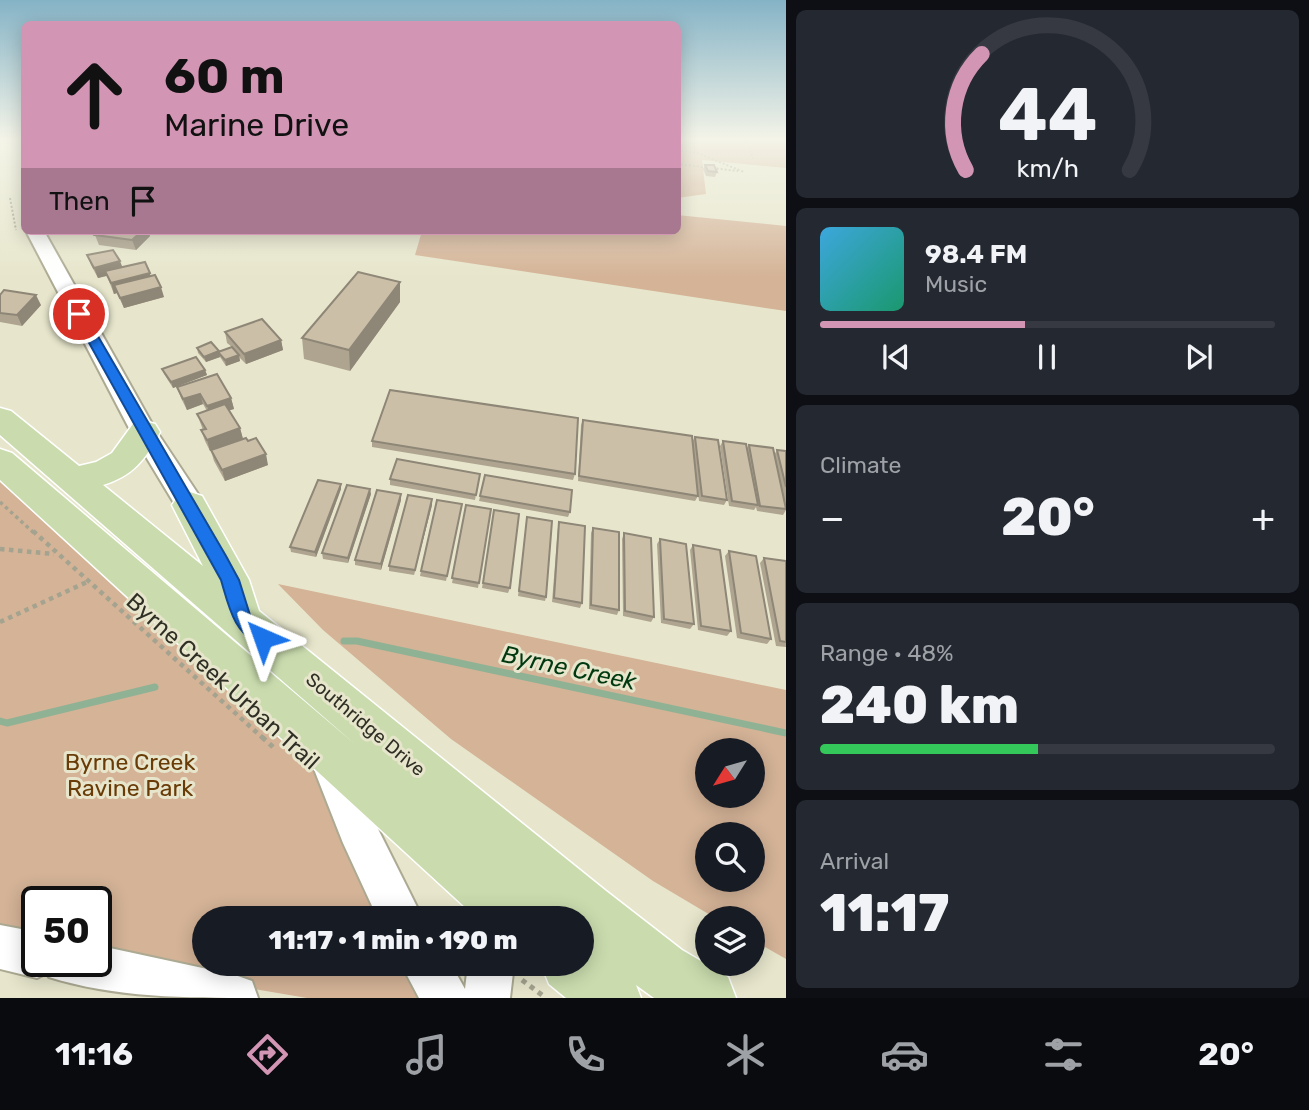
<!DOCTYPE html>
<html lang="en">
<head>
<meta charset="utf-8">
<style>
	body { margin:0; font-family:Rubik,sans-serif; background:#242831; color:#f1f3f6; height:100vh; display:flex; flex-direction:column; font-size:26px; white-space:nowrap }
	* { box-sizing:border-box; margin:0 }
	p { font-size:23px; color:#9ea1a6 }
	.icon { flex:none; width:38px; height:38px; fill:none; stroke:currentColor; stroke-width:2; stroke-linecap:round; stroke-linejoin:round }
	.map { position:relative; flex:1; overflow:hidden }
	.details { display:flex; flex-direction:column; gap:10px; padding:10px; background:#0d0f14; width:523px }
	.details>* { flex:none }
	.hud { position:absolute; left:21px; top:21px; width:660px; height:214px; border-radius:10px; box-shadow:0 4px 18px #0003; background:#d295b4; color:#111; overflow:hidden }
	.needle { width:46px; rotate:233deg }
	.buttons { position:absolute; left:695px; top:738px; display:grid; gap:14px }
	.buttons a { display:grid; place-items:center; width:70px; height:70px; border-radius:50%; background:#171b24; box-shadow:0 4px 18px #0003; font-size:35px }
	.speed { position:absolute; left:21px; top:886px; display:flex; gap:14px; font-size:35px; font-weight:700; text-align:center }
	.speed>* { display:grid; place-content:center; width:91px; height:91px; border-radius:50%; background:#171b24; box-shadow:0 4px 18px #0003; line-height:1 }
	.speed .limit { border:4px solid #111; border-radius:10px; background:#fff; color:#111 }
	.pin { position:absolute; display:grid; place-items:center; width:60px; height:60px; color:#fff; margin:-30px; border:4px solid #fff; border-radius:50%; box-shadow:0 2px 7px #0007 }
	.me { position:absolute; width:77px; margin:-38px; rotate:317deg; stroke-linejoin:round; filter:drop-shadow(0 0 5px #0008) }
	.turn { display:flex; align-items:center; gap:24px; height:147px; padding:0 28px; font-size:32px }
	.turn .icon { width:91px; height:91px; stroke-width:2.5 }
	.turn b { display:block; font-size:49px; line-height:60px }
	.then { display:flex; align-items:center; height:66px; padding:0 28px; background:#0003; gap:14px; font-size:26px }
	.big { font-size:52px; font-weight:800; line-height:1.1 }
	.details .tile { flex:1; display:flex; flex-direction:column; justify-content:center; gap:10px; min-width:0; padding:0 24px; border-radius:10px; background:#242831 }
	.details .dial { align-items:center; gap:0 }
	.dial svg { height:182px; overflow:visible; fill:none; stroke:#363941; stroke-width:7; stroke-linecap:round; text-anchor:middle }
	.dial text { fill:#f1f3f6; stroke:none }
	.song { display:flex; align-items:center; gap:21px }
	.cover { width:84px; height:84px; border-radius:10px; background:linear-gradient(135deg,hsl(200 70% 55%),hsl(160 70% 35%)) }
	.played { height:7px; border-radius:4px; background:linear-gradient(90deg,#d295b4 45%,#363941 45%) }
	.keys { display:flex; justify-content:space-around; direction:ltr }
	.heat { display:flex; justify-content:space-between; align-items:center; font-size:38px; direction:ltr }
	.charge { height:10px; border-radius:5px; background:linear-gradient(90deg,#34c759 48%,#363941 0) }
	.trip { position:absolute; left:192px; top:906px; width:402px; height:70px; border-radius:35px; background:#171b24; box-shadow:0 4px 18px #0003; font-weight:800; line-height:70px; text-align:center }
	.menu { display:flex; height:112px; justify-content:space-around; align-items:center; background:#090b0e; color:#9ea1a6 }
	.menu .icon { width:49px; height:49px }
	.menu .selected { color:#d295b4 }
	.menu b { font-size:32px; color:#f1f3f6 }
	main { display:flex; flex:1; min-height:0 }
	.map>svg:first-child { display:block }
	.green { fill:#d4b397; fill-rule:evenodd }
	.lines { fill:none; stroke-linecap:round; stroke-linejoin:round }
	.stream { stroke:#90b294; stroke-width:7 }
	.minor-casing { stroke:#acaa92; stroke-width:4 }
	.major-casing { stroke:#fff; stroke-width:3 }
	.path-far3 { stroke:#a4a38f; stroke-width:2; stroke-dasharray:2 2; stroke-linecap:butt }
	.path-far2 { stroke:#a4a38f; stroke-width:3.5; stroke-dasharray:3.5 3.5; stroke-linecap:butt }
	.path-far1 { stroke:#a4a38f; stroke-width:4.5; stroke-dasharray:4.5 4.5; stroke-linecap:butt }
	.path { stroke:#a4a38f; stroke-width:5; stroke-dasharray:5 5; stroke-linecap:butt }
	.minor { fill:#fff; fill-rule:evenodd }
	.major { fill:#cadcae; fill-rule:evenodd }
	.wall { fill:#afa490 }
	.shaded-wall { fill:#8e8676 }
	.building { fill:#cbbfa8; stroke:#8e8676; stroke-width:2 }
	.route { fill:#1a73e8; stroke:#114b97; stroke-width:2 }
	.labels { text-anchor:middle; stroke-width:6; stroke-linejoin:round; paint-order:stroke }
	.street-label { font-size:19px; fill:#2f2f25; stroke:#e7e6cc }
	.near-street-label { font-size:23px; fill:#2f2f25; stroke:#e7e6cc }
	.near-park-label { font-size:23px; fill:#693b07; stroke:#e7e6cc }
	.near-water-label { font-size:24px; font-style:italic; fill:#003810; stroke:#e7e6cc }
</style>
</head>
<body>
<main>
<div class="map">
<svg width="786" height="998" viewBox="0 0 786 998">
	<rect width="100%" height="100%" fill="#e7e6cc"/>
	<g class="green">
		<polygon points="677,139 786,139 786,168 702,160 706,194 677,198"/>
		<polygon points="677,215 786,226 786,311 415,255 422,231 677,231"/>
		<polygon points="0,481 313,765 387,919 205,919 205,964 411,964 428,998 307,998 213,982 96,955 96,901 37,901 37,941 0,933"/>
		<path d="M278,584L786,690V959L753,940L752,919H717L653,881L451,739L323,630ZM707,751H752V796H707ZM707,835H752V880H707Z"/>
	</g>
	<g class="lines">
		<g class="stream">
			<polyline points="344,641 357,641 786,733"/>
			<polyline points="0,721 7,723 155,687"/>
		</g>
		<defs>
			<g id="minor">
				<polygon points="26,231 44,231 155,429 200,497 204,505 200,513 190,516 180,513 131,432"/>
				<polygon points="329,740 342,746 371,815 423,919 378,919 343,843 310,759 316,746"/>
				<path d="M0,925L37,932V961H96V945L235,975L252,981L258,998C188,998 115,998 49,977L47,973L37,978L0,969Z"/>
				<polygon points="401,964 451,964 465,989 468,964 514,964 510,998 419,998"/>
			</g>
			<path id="major" d="M0,408L11,411L79,466L96,462L112,453L133,424L144,421L155,424L160,432C146,459 133,476 103,485L203,566L172,505L178,496L190,492L202,496L249,580L259,611L606,891L682,950L728,977L736,998H654L636,985L641,998H566L549,984L541,964H583V919H556L541,906L546,919H478L0,480V449L12,453L356,745L0,435Z"/>
		</defs>
		<use href="#minor" class="minor-casing"/>
		<use href="#major" class="major-casing"/>
		<g class="path-far3">
			<polyline points="692,139 695,152"/>
			<polyline points="731,139 746,140"/>
			<polyline points="746,139 753,159"/>
			<polyline points="677,151 695,152 744,172"/>
			<polyline points="677,164 738,171"/>
			<polyline points="10,198 16,230"/>
		</g>
		<polyline class="path-far2" points="0,502 34,533"/>
		<g class="path-far1">
			<polyline points="33,531 264,739"/>
			<polyline points="0,549 54,554"/>
			<polyline points="0,622 87,582"/>
		</g>
		<g class="path">
			<polyline points="262,737 273,747"/>
			<polyline points="522,980 546,998"/>
		</g>
		<use href="#minor" class="minor"/>
		<use href="#major" class="major"/>
	</g>
	<g class="wall">
		<polygon points="705,165 717,172 715,177 706,176 703,169"/>
		<polygon points="100,231 158,231 153,234 149,233 150,236 136,250 99,245 95,235"/>
		<polygon points="87,255 151,276 164,297 124,308 117,293 114,294 107,276 98,278 91,265"/>
		<polygon points="400,282 400,302 350,371 304,359 302,338"/>
		<polygon points="0,295 41,305 22,326 0,322"/>
		<polygon points="225,332 281,340 283,350 246,364 239,357 240,361 226,366 220,357 206,362 198,353 197,348 219,352 232,347 227,343"/>
		<polygon points="162,369 205,370 207,375 173,388 164,374"/>
		<polygon points="177,387 231,398 234,409 229,410 240,428 243,439 268,465 225,481 214,461 211,451 210,451 205,441 201,430 203,430 197,414 207,411 203,404 187,410 181,398"/>
		<polygon points="583,420 692,442 695,437 727,500 724,505 699,501 693,448 698,496 695,501 578,481 581,425"/>
		<polygon points="372,441 575,474 573,480 372,447"/>
		<polygon points="723,441 747,448 749,445 774,455 777,450 786,451 786,510 783,515 757,511 756,507 754,510 729,506 720,446"/>
		<polygon points="480,474 475,500 390,485 390,479"/>
		<polygon points="485,475 570,512 568,517 479,501"/>
		<polygon points="341,484 341,489 316,557 291,552 290,547"/>
		<polygon points="371,494 348,563 323,559 322,553"/>
		<polygon points="401,500 381,570 355,565 355,560"/>
		<polygon points="432,505 414,575 389,571 389,566"/>
		<polygon points="466,505 491,509 478,588 452,583"/>
		<polygon points="461,509 446,581 420,576 421,571"/>
		<polygon points="494,510 510,588 508,593 482,588"/>
		<polygon points="527,517 546,597 545,601 518,596"/>
		<polygon points="559,522 582,603 580,608 552,602 558,527"/>
		<polygon points="593,528 619,610 617,615 589,609 591,533"/>
		<polygon points="624,533 654,617 651,622 623,616 622,539"/>
		<polygon points="660,539 694,624 690,629 661,623 657,544"/>
		<polygon points="693,545 731,631 727,636 698,630 690,550"/>
		<polygon points="729,551 771,639 767,644 737,638 725,556"/>
		<polygon points="764,558 786,561 786,647 776,646 760,563"/>
	</g>
	<g class="shaded-wall">
		<polygon points="142,231 148,231 150,236 136,250 132,240"/>
		<polygon points="120,261 124,271 98,278 94,268"/>
		<polygon points="148,267 153,284 114,285 117,293 114,294 111,283"/>
		<polygon points="400,282 400,302 350,371 349,350"/>
		<polygon points="161,287 164,297 124,308 120,298"/>
		<polygon points="36,295 41,305 22,326 17,315"/>
		<polygon points="281,340 283,350 246,364 244,354"/>
		<polygon points="219,351 220,357 206,362 204,357"/>
		<polygon points="239,355 240,361 226,366 225,360"/>
		<polygon points="205,370 207,375 173,388 171,382"/>
		<polygon points="200,394 203,404 187,410 183,399"/>
		<polygon points="231,398 234,409 210,416 207,406"/>
		<polygon points="240,428 243,439 210,451 207,440"/>
		<polygon points="266,454 268,465 225,481 222,470"/>
		<polygon points="341,484 341,489 316,557 315,552"/>
		<polygon points="370,489 371,494 348,563 348,558"/>
		<polygon points="401,494 401,500 381,570 381,564"/>
		<polygon points="432,499 432,505 414,575 415,570"/>
	</g>
	<g class="building">
		<polygon points="705,165 714,165 717,172 708,171"/>
		<polygon points="100,231 142,231 132,240 95,235"/>
		<polygon points="113,250 120,261 94,268 87,255"/>
		<polygon points="145,262 150,273 111,283 105,271"/>
		<polygon points="358,272 400,282 349,350 302,338"/>
		<polygon points="155,275 161,287 120,298 114,285"/>
		<polygon points="4,290 36,295 17,315 0,313 0,295"/>
		<polygon points="262,319 281,340 244,354 225,332"/>
		<polygon points="211,342 219,351 204,357 197,348"/>
		<polygon points="232,347 239,355 225,360 218,352"/>
		<polygon points="196,357 205,370 171,382 162,369"/>
		<polygon points="217,374 231,398 207,406 200,394 183,399 177,387"/>
		<polygon points="390,390 578,418 575,474 372,441"/>
		<polygon points="225,404 240,428 207,440 201,430 206,429 197,414"/>
		<polygon points="583,420 692,436 698,496 579,476"/>
		<polygon points="695,437 718,440 727,500 702,496"/>
		<polygon points="246,438 248,441 256,438 266,454 222,470 211,450"/>
		<polygon points="723,441 746,444 758,505 732,501"/>
		<polygon points="749,445 773,448 786,509 760,506"/>
		<polygon points="777,450 786,451 786,487"/>
		<polygon points="397,459 480,474 476,495 390,479"/>
		<polygon points="485,475 572,490 570,512 480,496"/>
		<polygon points="318,480 341,484 315,552 290,547"/>
		<polygon points="347,485 370,489 348,558 322,553"/>
		<polygon points="377,490 401,494 381,564 355,560"/>
		<polygon points="408,495 432,499 415,570 389,566"/>
		<polygon points="437,500 462,504 447,576 421,571"/>
		<polygon points="466,505 491,509 479,583 452,578"/>
		<polygon points="494,510 519,514 510,588 483,583"/>
		<polygon points="527,517 552,521 546,597 519,591"/>
		<polygon points="559,522 585,526 582,603 554,598"/>
		<polygon points="593,528 619,532 619,610 591,605"/>
		<polygon points="624,533 651,538 654,617 625,611"/>
		<polygon points="660,539 686,544 694,624 664,619"/>
		<polygon points="693,545 720,550 731,631 701,626"/>
		<polygon points="729,551 756,556 771,639 741,633"/>
		<polygon points="764,558 786,561 786,642 780,641"/>
	</g>
	<linearGradient id="sky" x2="0" y2="1"><stop stop-color="#85b3c6"/><stop offset="0.5" stop-color="#f4f4e8"/><stop offset="1" stop-color="#f4f4e8" stop-opacity="0"/></linearGradient>
	<rect width="786" height="278" fill="url(#sky)"/>
	<path class="route" d="M79,310L85,314L226,556L239,580L250,615L273,638L270,644L263,646C234,635 229,607 221,580L73,314Z"/>
	<g class="labels">
		<g class="street-label">
			<text transform="translate(366 724) rotate(40)" y="7">Southridge Drive</text>
		</g>
		<g class="near-street-label">
			<text transform="translate(223 681) rotate(42)" y="8">Byrne Creek Urban Trail</text>
		</g>
		<g class="near-park-label">
			<text x="130" y="770">Byrne Creek<tspan x="130" dy="26">Ravine Park</tspan></text>
		</g>
		<g class="near-water-label">
			<text transform="translate(569 668) rotate(12)" y="8">Byrne Creek</text>
		</g>
	</g>
</svg>
<div class="buttons">
<a><svg class="needle" viewBox="-14 -14 28 28"><path d="M0-13l5 13h-10z" fill="#e53935"/><path d="M0 13l5-13h-10z" fill="#9ea1a6"/></svg></a>
<a><svg class="icon" aria-label="search" viewBox="0 0 24 24"><circle cx="10" cy="10" r="6"/><path d="M15 15l6 6"/></svg></a>
<a><svg class="icon" aria-label="layers" viewBox="0 0 24 24"><path d="M12 4l9 5-9 5-9-5zM3 14l9 5 9-5"/></svg></a>
</div>
<div class="speed"><div class="limit">50</div></div>
<div class="pin" style="left:79px;top:314px;background:#d93025"><svg class="icon" aria-label="arrive" viewBox="0 0 24 24"><path d="M6 21V4h12l-3 4 3 4H6"/></svg></div>
<svg class="me" style="left:263px;top:638px" viewBox="-20 -20 40 40"><path d="M0-17L14 15 0 8-14 15z" fill="#1a73e8" stroke="#fff" stroke-width="4"/></svg>
<div class="trip">11:17 · 1 min · 190 m</div>
<div class="hud">
<div class="turn"><svg class="icon" aria-label="ahead" viewBox="0 0 24 24"><path d="M12 20V5M6 11l6-6 6 6"/></svg><div><b>60 m</b>Marine Drive</div></div>
<div class="then">Then<svg class="icon" aria-label="arrive" viewBox="0 0 24 24"><path d="M6 21V4h12l-3 4 3 4H6"/></svg></div>
</div>
</div>
<section class="details">
<div class="tile dial"><svg viewBox="0 0 100 80">
<path d="M14 69A42 42 0 1 1 86 69"/>
<path d="M14 69A42 42 0 0 1 21 18" stroke="#d295b4"/>
<text x="50" y="56" font-size="32" font-weight="700">44</text>
<text x="50" y="72" font-size="11">km/h</text>
</svg></div>
<div class="tile">
<div class="song"><i class="cover"></i><div><b>98.4 FM</b><p>Music</p></div></div>
<div class="played"></div>
<div class="keys"><svg class="icon" aria-label="previous" viewBox="0 0 24 24"><path d="M18 5L8 12l10 7zM5 5v14"/></svg><svg class="icon" aria-label="pause" viewBox="0 0 24 24"><path d="M8 5v14M16 5v14"/></svg><svg class="icon" aria-label="next" viewBox="0 0 24 24"><path d="M6 5l10 7-10 7zM19 5v14"/></svg></div>
</div>
<div class="tile"><p>Climate</p>
<div class="heat"><a>−</a><b class="big">20°</b><a>+</a></div>
</div>
<div class="tile"><p>Range · 48%</p><b class="big">240 km</b><div class="charge"></div></div>
<div class="tile"><p>Arrival</p><b class="big">11:17</b></div>
</section>
</main>
<nav class="menu">
<b>11:16</b>
<svg class="icon selected" aria-label="directions" viewBox="0 0 24 24"><path d="M12 3l9 9-9 9-9-9zM9 14v-3h6M13 9l2 2-2 2"/></svg>
<svg class="icon" aria-label="music" viewBox="0 0 24 24"><path d="M9 18V5l10-2v13"/><circle cx="6" cy="18" r="3"/><circle cx="16" cy="16" r="3"/></svg>
<svg class="icon" aria-label="phone" viewBox="0 0 24 24"><path d="M5 4h4l2 5-3 2q2 4 5 5l2-3 5 2v4C11 20 4 13 5 4z"/></svg>
<svg class="icon" aria-label="climate" viewBox="0 0 24 24"><path d="M12 3v18M4 7l16 10M4 17L20 7"/></svg>
<svg class="icon" aria-label="car" viewBox="0 0 24 24"><path d="M5 17H2v-5l4-1 3-4h7l3 4 3 1v5h-3M9 17h6M6 11h13"/><circle cx="7" cy="17" r="2"/><circle cx="17" cy="17" r="2"/></svg>
<svg class="icon" aria-label="filters" viewBox="0 0 24 24"><path d="M4 7h16M4 17h16"/><circle cx="9" cy="7" r="2"/><circle cx="15" cy="17" r="2"/></svg>
<b>20°</b>
</nav>
</body>
</html>
